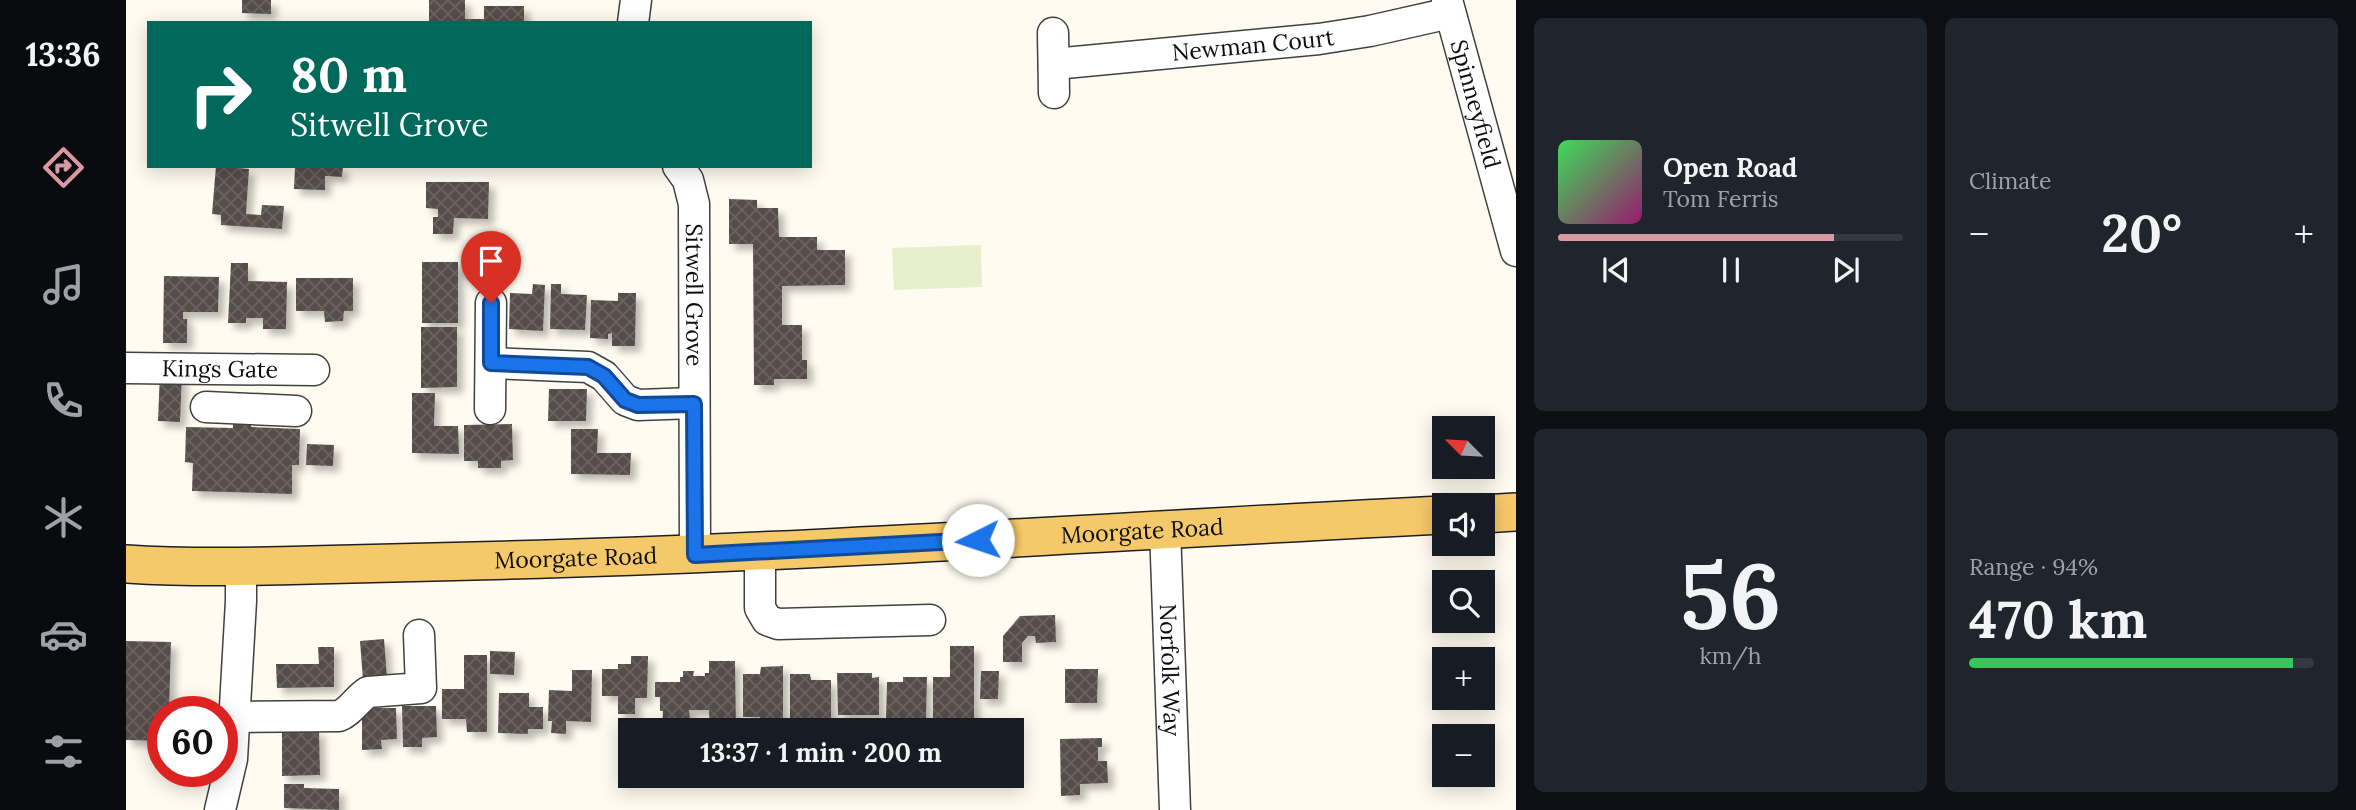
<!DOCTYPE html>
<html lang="en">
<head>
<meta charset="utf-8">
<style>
	body { margin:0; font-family:Lora,serif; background:#20242c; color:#f1f3f6; height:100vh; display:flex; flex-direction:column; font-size:26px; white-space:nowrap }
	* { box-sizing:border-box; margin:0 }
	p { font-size:23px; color:#9ea1a6 }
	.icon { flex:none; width:38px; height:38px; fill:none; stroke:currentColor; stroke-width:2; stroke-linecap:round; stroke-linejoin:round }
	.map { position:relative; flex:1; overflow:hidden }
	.panel { display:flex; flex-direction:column; gap:18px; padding:18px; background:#0d0f14; width:840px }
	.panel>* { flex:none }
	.guide { position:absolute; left:21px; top:21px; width:665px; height:147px; border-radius:0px; box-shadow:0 4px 18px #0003; background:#00695c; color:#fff; overflow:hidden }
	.needle { width:46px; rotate:294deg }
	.controls { position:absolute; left:1306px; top:416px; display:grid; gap:14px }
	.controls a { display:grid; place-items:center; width:63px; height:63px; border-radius:0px; background:#171b24; box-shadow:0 4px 18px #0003; font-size:35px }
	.speed { position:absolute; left:21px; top:696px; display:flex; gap:14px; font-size:35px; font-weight:700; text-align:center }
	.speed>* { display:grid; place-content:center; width:91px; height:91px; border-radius:50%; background:#171b24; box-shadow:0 4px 18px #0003; line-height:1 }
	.speed .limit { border:10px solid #d22; background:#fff; color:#111 }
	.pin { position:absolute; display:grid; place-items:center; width:60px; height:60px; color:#fff; margin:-72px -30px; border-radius:50% 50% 50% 0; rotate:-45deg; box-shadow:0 0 7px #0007 }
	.pin .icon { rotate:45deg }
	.me { position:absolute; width:77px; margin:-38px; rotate:266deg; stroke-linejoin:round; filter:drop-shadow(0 0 5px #0008) }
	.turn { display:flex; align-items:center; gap:24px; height:147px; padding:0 28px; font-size:32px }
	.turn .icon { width:91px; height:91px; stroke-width:2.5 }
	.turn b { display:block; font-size:49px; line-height:60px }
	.big { font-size:52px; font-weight:700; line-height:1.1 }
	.panel .widget { flex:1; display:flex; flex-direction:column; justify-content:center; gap:10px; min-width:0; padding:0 24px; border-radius:10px; background:#20242c }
	.panel .dial { align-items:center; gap:0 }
	.dial b { font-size:91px; line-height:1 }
	.song { display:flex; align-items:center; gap:21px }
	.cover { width:84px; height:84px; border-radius:10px; background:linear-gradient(135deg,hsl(130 70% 55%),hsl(320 70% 35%)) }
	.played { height:7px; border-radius:4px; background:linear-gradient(90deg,#d998a2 80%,#363941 80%) }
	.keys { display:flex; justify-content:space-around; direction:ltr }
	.heat { display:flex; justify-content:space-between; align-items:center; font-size:38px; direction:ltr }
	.charge { height:10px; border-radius:5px; background:linear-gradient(90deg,#34c759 94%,#363941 0) }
	.panel .tiles { flex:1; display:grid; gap:18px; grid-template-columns:repeat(2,1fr) }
	.trip { position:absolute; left:492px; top:718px; width:406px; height:70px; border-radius:0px; background:#171b24; box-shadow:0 4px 18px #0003; font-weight:700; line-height:70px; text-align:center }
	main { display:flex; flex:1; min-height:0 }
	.dock { display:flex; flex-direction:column; width:126px; justify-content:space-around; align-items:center; background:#090b0e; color:#9ea1a6 }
	.dock .icon { width:49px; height:49px }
	.dock .selected { color:#d998a2 }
	.dock b { font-size:32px; color:#f1f3f6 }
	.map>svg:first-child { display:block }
	.pitch { fill:#e6f0cc }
	.building { fill:url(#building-cross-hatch); filter:url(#shadow) }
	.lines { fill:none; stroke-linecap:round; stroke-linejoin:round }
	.minor-casing { stroke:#414141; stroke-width:33 }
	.major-casing { stroke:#1f1f1f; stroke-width:40 }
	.minor { stroke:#fff; stroke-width:30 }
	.major { stroke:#f5c96a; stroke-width:37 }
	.route-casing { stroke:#114b97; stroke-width:18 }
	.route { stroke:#1a73e8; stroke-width:12 }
	.labels { text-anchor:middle; stroke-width:7; stroke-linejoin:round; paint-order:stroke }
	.street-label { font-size:23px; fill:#0e0e0e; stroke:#fff }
</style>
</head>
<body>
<main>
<nav class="dock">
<b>13:36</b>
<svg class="icon selected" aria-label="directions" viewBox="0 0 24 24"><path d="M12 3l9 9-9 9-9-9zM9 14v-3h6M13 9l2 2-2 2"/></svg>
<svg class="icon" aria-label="music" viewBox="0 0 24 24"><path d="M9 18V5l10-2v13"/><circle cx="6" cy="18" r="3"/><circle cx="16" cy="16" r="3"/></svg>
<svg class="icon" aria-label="phone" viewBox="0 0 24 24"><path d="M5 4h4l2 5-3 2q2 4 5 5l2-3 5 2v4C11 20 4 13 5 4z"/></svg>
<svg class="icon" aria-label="climate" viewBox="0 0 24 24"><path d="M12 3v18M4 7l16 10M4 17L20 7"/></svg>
<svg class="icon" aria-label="car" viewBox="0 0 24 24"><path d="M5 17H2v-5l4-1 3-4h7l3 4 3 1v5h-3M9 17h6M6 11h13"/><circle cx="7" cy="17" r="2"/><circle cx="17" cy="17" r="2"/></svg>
<svg class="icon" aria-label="filters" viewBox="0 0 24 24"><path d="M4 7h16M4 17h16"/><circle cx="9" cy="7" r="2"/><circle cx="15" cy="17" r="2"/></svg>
</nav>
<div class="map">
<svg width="1390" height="810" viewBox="0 0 1390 810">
	<defs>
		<pattern id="building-cross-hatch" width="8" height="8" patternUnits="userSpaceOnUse" patternTransform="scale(1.75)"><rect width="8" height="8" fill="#574e4b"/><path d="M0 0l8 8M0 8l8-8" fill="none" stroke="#6a6361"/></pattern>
		<filter id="shadow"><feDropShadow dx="6" dy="6" stdDeviation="3.5" flood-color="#0004"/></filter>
	</defs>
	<rect width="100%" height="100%" fill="#fffbf0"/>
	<polygon class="pitch" points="855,245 856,287 768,290 766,248"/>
	<g class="building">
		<polygon points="116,0 145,0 145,14 116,13"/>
		<polygon points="303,0 339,0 339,19 358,19 358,6 398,6 398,23 303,23"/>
		<polygon points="90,166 123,169 120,214 135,215 136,205 158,206 156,229 95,225 95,215 86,214"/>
		<polygon points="178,166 217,166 216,177 199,176 199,190 168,189 169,168 178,168"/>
		<polygon points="300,182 363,182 362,219 328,218 327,234 307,234 307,217 312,217 312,209 300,208"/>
		<polygon points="603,199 631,200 631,208 652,208 653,237 691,237 691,250 719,250 719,285 656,286 656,325 676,325 676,360 681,360 681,379 648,379 648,385 628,385 627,244 603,244"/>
		<rect x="296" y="262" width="36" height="61"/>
		<polygon points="105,263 122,263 122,281 161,282 160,329 137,329 137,318 120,318 120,323 102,323"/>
		<polygon points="38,276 93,277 92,312 57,312 57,319 61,319 61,343 37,343"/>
		<polygon points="170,278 227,278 227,311 218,311 217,321 199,322 198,311 170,311"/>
		<polygon points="407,284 419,285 417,331 383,329 384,293 406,294"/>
		<polygon points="425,284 435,284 435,294 461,295 459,330 424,329"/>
		<polygon points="492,293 510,293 509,346 486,346 486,333 482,334 482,339 464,338 465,300 492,301"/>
		<polygon points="295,327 331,327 331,387 295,388"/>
		<polygon points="34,372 56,373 54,422 32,421"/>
		<polygon points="423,389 461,389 460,421 422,421"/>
		<polygon points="286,393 309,393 308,426 332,426 333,454 286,453"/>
		<polygon points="107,423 125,423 125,427 174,429 173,465 166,465 166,494 66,491 67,463 59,462 60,427 107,428"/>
		<polygon points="386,424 387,460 375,461 375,468 352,468 352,461 338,461 338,425"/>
		<polygon points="445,429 472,429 471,453 505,453 504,475 445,474"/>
		<polygon points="181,444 208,445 207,466 180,465"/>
		<polygon points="929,615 930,642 910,643 909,636 902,636 896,643 896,662 877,662 877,636 894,616"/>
		<polygon points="258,639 261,678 237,680 234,641"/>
		<polygon points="0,641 45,642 43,712 37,712 37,741 0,740"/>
		<polygon points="824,646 848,646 848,720 826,720 826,730 810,730 810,719 807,719 807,677 824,677"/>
		<polygon points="192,647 208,647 208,687 151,688 150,664 193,664"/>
		<polygon points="364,651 389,652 388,675 364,674"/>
		<polygon points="338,655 361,655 361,732 341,732 340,719 316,719 316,689 338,689"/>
		<polygon points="505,656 522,656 521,698 509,698 509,714 492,714 492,696 476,696 476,669 492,669 492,664 505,664"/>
		<polygon points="583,661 609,661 610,730 584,730 583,710 563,710 564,719 559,719 559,725 551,725 551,729 536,729 537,711 534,711 534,697 529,697 529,682 554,682 554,677 557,677 557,671 568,671 567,676 579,676 579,673 583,673"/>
		<polygon points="657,666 657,727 634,727 634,717 617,717 617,674 634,674 635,667"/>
		<polygon points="939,669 972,669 971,703 939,703"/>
		<polygon points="446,670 466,670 465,722 440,721 440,734 425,733 426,721 422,721 423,690 446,691"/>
		<polygon points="855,671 873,671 872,699 854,699"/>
		<polygon points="711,673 746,673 746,678 753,677 753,715 712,715"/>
		<polygon points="664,674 684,674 685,680 705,680 705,730 664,730"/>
		<polygon points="777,677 801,677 800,719 760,718 761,682 777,682"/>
		<polygon points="373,693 403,693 403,707 417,707 417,729 402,729 402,734 372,733"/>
		<polygon points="276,706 310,706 311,737 296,738 296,747 277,747"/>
		<polygon points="236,708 270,708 271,739 255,740 256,749 236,750"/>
		<polygon points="193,730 194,775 156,776 156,731"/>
		<polygon points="976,738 976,747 972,747 972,761 981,761 982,783 954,784 954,795 935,796 934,739"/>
		<polygon points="158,784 178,784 178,788 213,789 213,810 158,808"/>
	</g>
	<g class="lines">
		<defs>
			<g id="minor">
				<path id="s1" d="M1321,0L1390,251"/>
				<polyline points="507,23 510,0"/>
				<polyline points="927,33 928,93"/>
				<path id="s2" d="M928,64L1193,39L1244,31L1324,13"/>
				<path id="s3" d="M552,166L562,180L568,204L569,555"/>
				<polyline points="365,363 462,367 478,376 499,400 512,405 568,403"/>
				<path id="s4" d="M0,368L188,370"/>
				<polyline points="80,407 170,411"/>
				<polyline points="364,409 365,303"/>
				<path id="s5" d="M1039,528L1049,810"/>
				<polyline points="634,552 634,608 641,620 652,624 804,620"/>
				<path d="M107,717L213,716C224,712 231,699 242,692L295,688L293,635"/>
				<polyline points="94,810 106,759 115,601 115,567"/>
			</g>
			<g id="major">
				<polyline points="1356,514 1390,512"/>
				<path id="s6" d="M0,564C62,568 124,567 185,565C252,563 318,562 384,560C696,552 1006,530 1318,515"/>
			</g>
		</defs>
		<use href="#minor" class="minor-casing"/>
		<use href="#major" class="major-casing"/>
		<use href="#minor" class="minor"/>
		<use href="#major" class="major"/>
	</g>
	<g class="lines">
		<defs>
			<polyline id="route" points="365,303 365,363 462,367 478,376 499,400 512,405 568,404 569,555 852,540"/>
		</defs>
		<use href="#route" class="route-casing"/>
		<use href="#route" class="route"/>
	</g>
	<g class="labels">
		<g class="street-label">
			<text dy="8" stroke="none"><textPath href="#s2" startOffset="200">Newman Court</textPath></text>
			<text dy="8" stroke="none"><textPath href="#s1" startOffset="108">Spinneyfield</textPath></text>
			<text dy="8" stroke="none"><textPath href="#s3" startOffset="133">Sitwell Grove</textPath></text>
			<text dy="8" stroke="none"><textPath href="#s4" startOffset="94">Kings Gate</textPath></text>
			<text dy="8" stroke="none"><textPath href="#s6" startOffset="1017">Moorgate Road</textPath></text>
			<text dy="8" stroke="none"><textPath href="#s6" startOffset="450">Moorgate Road</textPath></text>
			<text dy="8" stroke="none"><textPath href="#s5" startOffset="142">Norfolk Way</textPath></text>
		</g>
	</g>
</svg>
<div class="controls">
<a><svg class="needle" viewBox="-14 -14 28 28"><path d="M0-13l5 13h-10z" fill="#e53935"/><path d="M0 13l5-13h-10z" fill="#9ea1a6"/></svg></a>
<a><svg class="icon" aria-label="sound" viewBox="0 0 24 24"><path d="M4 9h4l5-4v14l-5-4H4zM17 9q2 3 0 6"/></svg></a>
<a><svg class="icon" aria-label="search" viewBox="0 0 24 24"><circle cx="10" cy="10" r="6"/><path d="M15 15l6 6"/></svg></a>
<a>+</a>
<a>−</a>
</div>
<div class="speed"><div class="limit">60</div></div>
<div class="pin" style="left:365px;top:303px;background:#d93025"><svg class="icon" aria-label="arrive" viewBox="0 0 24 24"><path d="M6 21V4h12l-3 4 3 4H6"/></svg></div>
<svg class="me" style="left:852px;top:540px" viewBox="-20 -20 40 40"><circle r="19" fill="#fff"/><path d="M0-13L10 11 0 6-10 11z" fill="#1a73e8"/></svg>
<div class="trip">13:37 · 1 min · 200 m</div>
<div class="guide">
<div class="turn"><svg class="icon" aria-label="right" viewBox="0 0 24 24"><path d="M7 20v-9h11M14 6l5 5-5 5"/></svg><div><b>80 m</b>Sitwell Grove</div></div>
</div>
</div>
<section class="panel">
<div class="tiles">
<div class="widget">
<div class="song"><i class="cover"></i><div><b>Open Road</b><p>Tom Ferris</p></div></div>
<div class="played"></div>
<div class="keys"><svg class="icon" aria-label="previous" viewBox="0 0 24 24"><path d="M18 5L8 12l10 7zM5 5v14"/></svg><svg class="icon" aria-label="pause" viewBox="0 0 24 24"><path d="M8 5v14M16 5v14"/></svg><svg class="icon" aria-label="next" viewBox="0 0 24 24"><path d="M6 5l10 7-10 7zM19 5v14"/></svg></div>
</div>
<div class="widget"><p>Climate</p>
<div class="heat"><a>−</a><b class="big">20°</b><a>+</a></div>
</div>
<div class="widget dial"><b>56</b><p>km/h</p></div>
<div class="widget"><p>Range · 94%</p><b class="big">470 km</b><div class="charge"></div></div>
</div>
</section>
</main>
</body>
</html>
